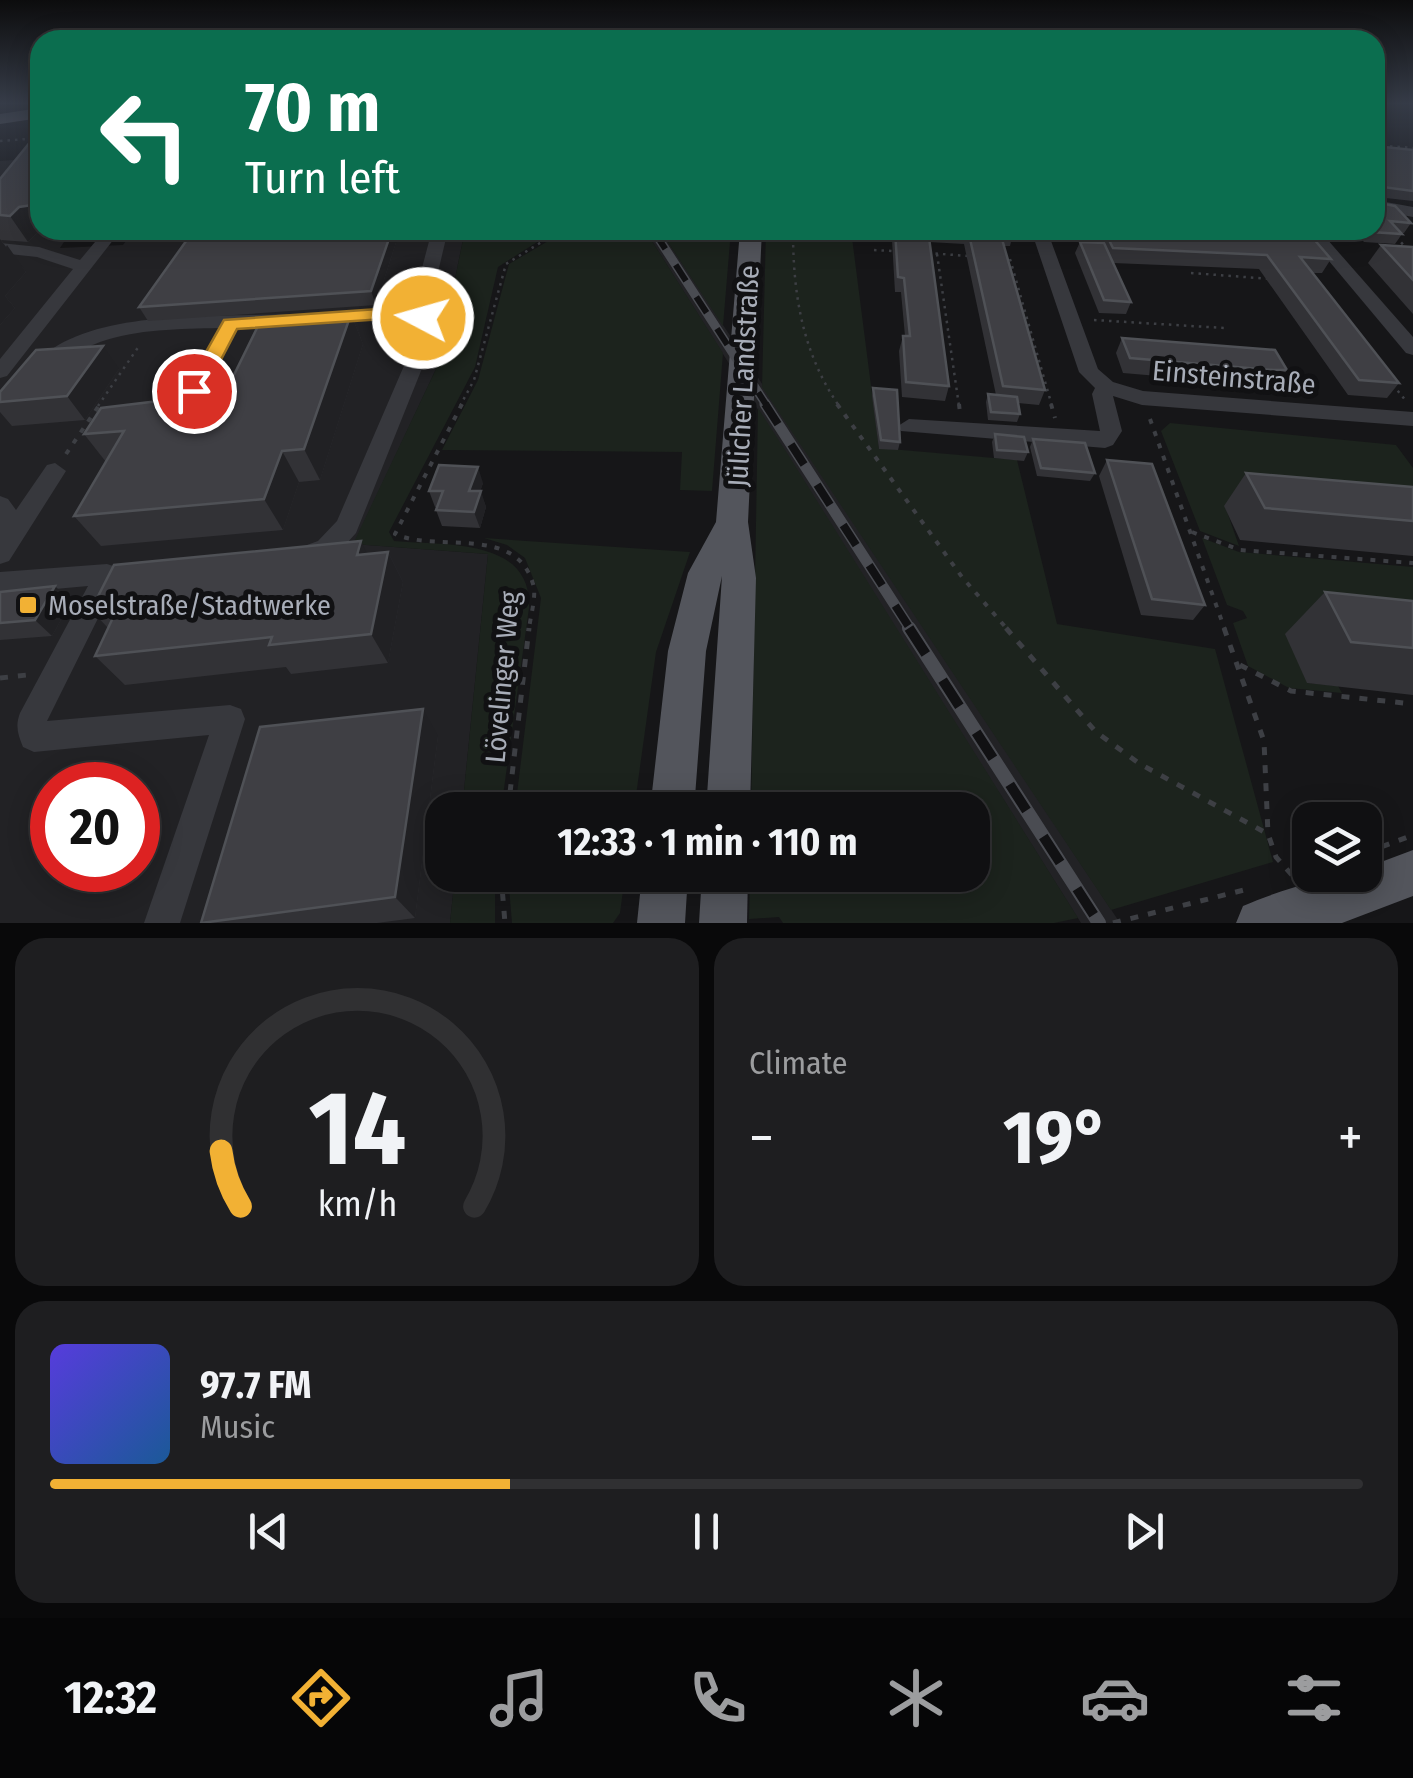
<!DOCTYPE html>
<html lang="en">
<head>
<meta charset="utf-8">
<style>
	body { margin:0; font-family:"Fira Sans Condensed",sans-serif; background:#1e1e20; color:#f1f3f6; height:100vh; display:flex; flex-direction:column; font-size:38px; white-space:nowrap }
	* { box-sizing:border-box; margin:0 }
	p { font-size:32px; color:#9c9d9f }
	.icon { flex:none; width:55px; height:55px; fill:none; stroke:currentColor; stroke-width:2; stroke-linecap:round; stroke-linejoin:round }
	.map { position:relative; height:923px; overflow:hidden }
	.side { display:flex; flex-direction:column; gap:15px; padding:15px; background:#09090a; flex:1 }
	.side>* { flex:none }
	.hud { position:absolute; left:30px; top:30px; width:1355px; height:210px; border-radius:30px; box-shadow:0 5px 25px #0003,0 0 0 2px #303032; background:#0b6e4f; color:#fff; overflow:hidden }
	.buttons { position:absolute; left:1292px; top:802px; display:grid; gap:20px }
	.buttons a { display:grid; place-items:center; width:90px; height:90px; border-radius:20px; background:#101012; box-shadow:0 5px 25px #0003,0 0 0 2px #303032; font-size:50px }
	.speed { position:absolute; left:30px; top:762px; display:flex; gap:20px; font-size:50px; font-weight:700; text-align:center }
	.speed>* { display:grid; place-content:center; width:130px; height:130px; border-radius:50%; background:#101012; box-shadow:0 5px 25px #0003,0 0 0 2px #303032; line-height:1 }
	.speed .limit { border:15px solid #d22; background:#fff; color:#111 }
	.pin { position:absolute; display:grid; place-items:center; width:85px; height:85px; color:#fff; margin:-42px; border:5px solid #fff; border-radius:50%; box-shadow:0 2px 10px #0007 }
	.me { position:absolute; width:110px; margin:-55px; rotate:276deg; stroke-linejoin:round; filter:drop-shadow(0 0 8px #0008) }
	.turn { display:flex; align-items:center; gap:35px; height:210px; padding:0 50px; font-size:45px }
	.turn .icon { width:130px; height:130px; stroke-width:2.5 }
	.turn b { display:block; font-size:70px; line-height:85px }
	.big { font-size:75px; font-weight:700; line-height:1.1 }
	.side .tile { flex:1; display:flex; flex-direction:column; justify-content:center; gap:15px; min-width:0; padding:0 35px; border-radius:30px; background:#1e1e20 }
	.side .dial { align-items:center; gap:0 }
	.dial svg { height:260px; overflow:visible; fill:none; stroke:#303032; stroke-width:7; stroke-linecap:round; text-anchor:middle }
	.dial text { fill:#f1f3f6; stroke:none }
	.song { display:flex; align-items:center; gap:30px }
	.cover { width:120px; height:120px; border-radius:15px; background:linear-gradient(135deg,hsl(250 70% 55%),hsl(210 70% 35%)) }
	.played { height:10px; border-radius:5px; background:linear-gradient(90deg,#f2b134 35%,#303032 35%) }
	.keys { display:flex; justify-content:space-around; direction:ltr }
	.heat { display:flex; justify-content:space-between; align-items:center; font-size:55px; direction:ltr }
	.side .tiles { flex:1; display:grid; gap:15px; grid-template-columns:1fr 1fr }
	.tile:last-child { grid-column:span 2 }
	.trip { position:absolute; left:425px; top:792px; width:565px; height:100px; border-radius:30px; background:#101012; box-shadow:0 5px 25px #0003,0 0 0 2px #303032; font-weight:700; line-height:100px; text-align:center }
	.tabs { display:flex; height:160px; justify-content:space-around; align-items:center; background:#060607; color:#9c9d9f }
	.tabs .icon { width:70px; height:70px }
	.tabs .selected { color:#f2b134 }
	.tabs b { font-size:45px; color:#f1f3f6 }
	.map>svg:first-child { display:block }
	.built { fill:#222225; fill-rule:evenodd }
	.green { fill:#1c231d }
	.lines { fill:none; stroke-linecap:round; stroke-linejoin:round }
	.path-far2 { stroke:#3d3f44; stroke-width:2.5; stroke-dasharray:2.5 5; stroke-linecap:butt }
	.path-far1 { stroke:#3d3f44; stroke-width:4; stroke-dasharray:5 8; stroke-linecap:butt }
	.path { stroke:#3d3f44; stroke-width:5; stroke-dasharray:8 10; stroke-linecap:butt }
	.minor { fill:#37383d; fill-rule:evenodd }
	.major { fill:#53555c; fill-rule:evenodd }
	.highway { fill:#63666e; fill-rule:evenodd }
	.rail-far3-casing { stroke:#4a4c52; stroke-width:8 }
	.rail-far2-casing { stroke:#4a4c52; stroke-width:9 }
	.rail-far1-casing { stroke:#4a4c52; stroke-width:11 }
	.rail-casing { stroke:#4a4c52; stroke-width:14 }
	.rail-far3 { stroke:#111113; stroke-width:5; stroke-dasharray:14; stroke-linecap:butt }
	.rail-far2 { stroke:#111113; stroke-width:6; stroke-dasharray:19; stroke-linecap:butt }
	.rail-far1 { stroke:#111113; stroke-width:8; stroke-dasharray:24; stroke-linecap:butt }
	.rail { stroke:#111113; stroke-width:10; stroke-dasharray:31; stroke-linecap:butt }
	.wall { fill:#323236 }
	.shaded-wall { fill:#212124 }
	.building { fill:#3f3f44; stroke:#4f5156; stroke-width:2.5 }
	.route { fill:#f2b134; stroke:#9d7322; stroke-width:2.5 }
	.poi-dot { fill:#f2b134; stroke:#111113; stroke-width:4 }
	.labels { text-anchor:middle; stroke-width:10; stroke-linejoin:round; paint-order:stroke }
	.street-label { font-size:28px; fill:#a8adb8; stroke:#111113 }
	.poi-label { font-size:28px; fill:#a8adb8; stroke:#111113; text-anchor:start }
</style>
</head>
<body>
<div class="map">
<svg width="1413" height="923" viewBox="0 0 1413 923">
	<rect width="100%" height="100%" fill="#161618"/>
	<g class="built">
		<path d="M40,158V230H72L60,248L123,245L134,230H465L437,367L354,544L488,554L462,810H442V875H455L450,923H0V161ZM52,785H138V870H52Z"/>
		<polygon points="645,230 660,230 1120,923 1081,923"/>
	</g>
	<g class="green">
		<path d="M465,230H556L498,267L475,367L389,532L394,541C445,546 532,537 529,608L501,810H462L488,554L353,544L437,367Z"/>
		<polygon points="567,230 645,230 723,353 712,491 680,490 682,452 442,450 478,380 509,264"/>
		<polygon points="660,230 731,230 723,326"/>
		<polygon points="766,230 851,230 879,448 1017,460 1057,624 1215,649 1273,862 1111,910 762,387"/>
		<polygon points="758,408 789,456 1078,918 1054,923 783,923 779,917 749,919 750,875 972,875 972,810 751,810"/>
		<polygon points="1170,423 1396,445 1413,468 1413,522 1225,506 1239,546 1200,531 1161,431"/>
		<polygon points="484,538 690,552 656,652 634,810 515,810 541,598 525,558 507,545"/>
		<polygon points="1202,538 1239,552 1413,567 1413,648 1307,683 1338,686 1342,693 1289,688 1248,666 1233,623 1247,618 1243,611 1227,605"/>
		<polygon points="455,875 495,875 495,923 450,923"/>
		<polygon points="508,875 625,875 620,913 613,923 512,923"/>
	</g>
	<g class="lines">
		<g class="path-far2">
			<polyline points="0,141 40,138"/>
			<polyline points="1375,145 1413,148"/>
			<path d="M793,230C793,294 802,352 839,406"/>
			<polyline points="1396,237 1413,255"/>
			<polyline points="874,250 893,251"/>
			<polyline points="928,253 968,256"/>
			<polyline points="937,254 959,406"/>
			<polyline points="1010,259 1052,406"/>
			<polyline points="1191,273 1271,279"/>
			<polyline points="1094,320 1224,328"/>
			<polyline points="1393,385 1406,401"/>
			<polyline points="98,406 139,346"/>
			<polyline points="460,406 474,380 506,264 561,230"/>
		</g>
		<g class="path-far1">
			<path d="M462,404L395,534C437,553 516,524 533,584C537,596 530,617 529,630"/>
			<polyline points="837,404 962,577 1008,630"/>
			<polyline points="959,404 960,413"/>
			<polyline points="1051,404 1055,418"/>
			<polyline points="1150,419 1225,630"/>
			<polyline points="66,454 100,404"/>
			<polyline points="1192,532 1240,550 1413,563"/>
		</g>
		<g class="path">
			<polyline points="1006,628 1096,732 1140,764 1268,834 1276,857 1292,875"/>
			<polyline points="1224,628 1264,741 1268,834"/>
			<polyline points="1240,665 1291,691 1413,704"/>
			<polyline points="0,678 27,675"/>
			<polyline points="508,810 529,628"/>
			<polyline points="1365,853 1413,835"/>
			<polyline points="501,875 505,923"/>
			<polyline points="1113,923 1248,889"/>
		</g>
		<g class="minor">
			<polygon points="1375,200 1413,207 1413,217 1375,210"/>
			<polygon points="105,230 121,230 7,376 0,378 0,359 73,269 37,257 0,253 0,243 39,247 80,260"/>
			<polygon points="432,230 448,230 430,306 437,331 356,533 336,555 305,566 296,563 292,556 296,549 318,541 337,521 419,331 415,317 324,323 315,318 324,313 412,306"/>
			<polygon points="1031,230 1047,230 1098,369 1113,382 1143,391 1413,412 1413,426 1142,405 1113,396 1122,431 1113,445 1105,448 901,431 898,426 909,419 1100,431 1092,394 1095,388 1079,372"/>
			<polygon points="1303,230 1319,230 1413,337 1413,355 1406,353"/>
			<path d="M287,314L294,316V324L238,327L189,422L178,429L167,422L219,328C180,329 137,329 100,342C80,349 64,365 44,371L34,365C84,307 217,318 287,314Z"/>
			<polygon points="55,463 66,471 9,561 0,564 0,496 8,499 16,510 47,465"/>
			<path d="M107,564L116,567L120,574L47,721L230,705L241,709L245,719L180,923H144L209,735L34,752L23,747C18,735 15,726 20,713L88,586L0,594V572Z"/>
		</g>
		<g class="major">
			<polygon points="740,230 762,230 748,522 756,578 750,810 706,810 722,576 706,651 694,810 650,810 668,651 688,573 716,522"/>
			<path d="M1413,850V896L1342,923H1236L1243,906C1278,891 1327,875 1365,875V868Z"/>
			<polygon points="642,875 688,875 685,923 637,923"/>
			<polygon points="702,875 748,875 747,923 699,923"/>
		</g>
		<polygon class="highway" points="40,108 40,118 0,124 0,114"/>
		<defs>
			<polyline id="rail-far3" points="653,230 657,236"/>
			<polyline id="rail-far2" points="655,233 767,406"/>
			<polyline id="rail-far1" points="765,404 911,630"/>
			<polyline id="rail" points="909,628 1099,923"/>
		</defs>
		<use href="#rail-far3" class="rail-far3-casing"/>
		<use href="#rail-far2" class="rail-far2-casing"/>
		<use href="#rail-far1" class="rail-far1-casing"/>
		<use href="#rail" class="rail-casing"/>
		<use href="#rail-far3" class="rail-far3"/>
		<use href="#rail-far2" class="rail-far2"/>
		<use href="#rail-far1" class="rail-far1"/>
		<use href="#rail" class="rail"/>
	</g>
	<g class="wall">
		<polygon points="1375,146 1413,150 1413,201 1377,197 1379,203 1411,223 1404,233 1400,233 1402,234 1395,244 1364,242 1353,230 1375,230"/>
		<polygon points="0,179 37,233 28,242 1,240 26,272 5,296 15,308 0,325"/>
		<polygon points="400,230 376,305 148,321 139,307"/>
		<polygon points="865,230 1014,230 1010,246 1004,246 1045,390 1039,405 1018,403 1020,414 1017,422 988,420 986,402 988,394 996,395 964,244 929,242 949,386 945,401 902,397 899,351 903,336 905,336 901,292 895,292 892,240 865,238"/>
		<polygon points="1092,230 1306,230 1331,259 1322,273 1312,273 1399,383 1387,398 1348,395 1259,269 1113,263 1131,302 1126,314 1099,313 1075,253 1080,242 1098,243"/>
		<polygon points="1381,245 1413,247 1413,314 1368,263"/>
		<polygon points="351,314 363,344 320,480 299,482 283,530 101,546 74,516 106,462 84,434 225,393"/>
		<polygon points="1122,338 1287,370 1277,385 1263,385 1123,373 1116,353"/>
		<polygon points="119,369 85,420 12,426 0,412 0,392"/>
		<polygon points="873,388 900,442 898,450 879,449 872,396"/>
		<polygon points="995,434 1028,452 1024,461 994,458 992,442"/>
		<polygon points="1033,439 1095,473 1090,481 1037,476 1030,447"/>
		<polygon points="1107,460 1205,605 1193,620 1141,615 1099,476"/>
		<polygon points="1246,473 1413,487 1413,556 1240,540 1224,506"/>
		<polygon points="483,483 480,491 486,507 480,528 442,526 436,510 437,507 435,507 429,491"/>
		<polygon points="388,552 403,582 388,663 291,674 286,667 125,685 95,656 108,628 91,610 367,554"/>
		<polygon points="0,592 71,602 52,636 0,640"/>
		<polygon points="1325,592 1413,601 1413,695 1307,683 1285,634"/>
		<polygon points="438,736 415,918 377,923 201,923"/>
	</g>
	<g class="shaded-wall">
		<polygon points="40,204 40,230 60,230 37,233 28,242 10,216 19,207"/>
		<polygon points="392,230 400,230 376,305 371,291"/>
		<polygon points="0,239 6,247 7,245 26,272 5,296 15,308 0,325"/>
		<polygon points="351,314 363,344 320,480 304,449"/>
		<polygon points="103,346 119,369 85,420 67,396"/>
		<polygon points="282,451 299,482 283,530 264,499"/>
		<polygon points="478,467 483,483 475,507 469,491"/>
		<polygon points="481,491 486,507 480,528 474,512"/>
		<polygon points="361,541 376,572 357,555"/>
		<polygon points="388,552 403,582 388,663 371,634"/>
		<polygon points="55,586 71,602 52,636 35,620"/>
		<polygon points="423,709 438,736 415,918 395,897"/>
	</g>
	<g class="building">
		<polygon points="31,141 40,141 40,204 19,207 10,216 0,215 0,179"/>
		<polygon points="1375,146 1413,150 1413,191 1375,186"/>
		<polygon points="1375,187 1379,203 1395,206 1411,223 1390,221 1402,234 1371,232 1369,230 1375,230"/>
		<polygon points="194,230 392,230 371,291 139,307"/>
		<polygon points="895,230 928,230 949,386 906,382 903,336 910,336 904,278 898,277"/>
		<polygon points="968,230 1014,230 1014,232 1000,232 1045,390 1003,386"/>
		<polygon points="1104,230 1306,230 1331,259 1300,257 1399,383 1359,380 1267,255 1113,248"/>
		<polygon points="1080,242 1104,243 1131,302 1104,300"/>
		<polygon points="1381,245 1413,247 1413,280"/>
		<polygon points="351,314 304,449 282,451 264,499 74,516 124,431 84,434 101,408 225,393 261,320"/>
		<polygon points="1122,338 1275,350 1287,370 1273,370 1130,358"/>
		<polygon points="103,346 67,396 0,402 0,392 36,350"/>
		<polygon points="873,388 897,390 900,442 881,440"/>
		<polygon points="988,394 1017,397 1020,414 991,412"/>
		<polygon points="995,434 1024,437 1028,452 997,450"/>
		<polygon points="1033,439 1085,443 1095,473 1041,468"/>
		<polygon points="1107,460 1152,464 1205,605 1152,599"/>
		<polygon points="439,465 478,467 469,491 481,491 474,512 436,510 443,491 429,491"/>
		<polygon points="1246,473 1413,487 1413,521 1265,508"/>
		<polygon points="361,541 357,555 388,552 371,634 269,645 272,637 95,656 118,607 91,610 114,565"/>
		<polygon points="55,586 35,620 0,623 0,592"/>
		<polygon points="1325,592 1413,601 1413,648 1351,642"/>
		<polygon points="423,709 395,897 201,923 260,727"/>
	</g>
	<linearGradient id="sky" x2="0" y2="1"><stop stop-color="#0c0c0d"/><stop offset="0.44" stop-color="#363c48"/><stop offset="1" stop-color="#363c48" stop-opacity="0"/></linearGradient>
	<rect width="1413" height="234" fill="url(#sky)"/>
	<polygon class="route" points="421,306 430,311 430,322 416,322 413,317 237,329 202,396 187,396 184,391 224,320"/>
	<rect class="poi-dot" x="18" y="595" width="20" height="20" rx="5"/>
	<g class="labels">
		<g class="street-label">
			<text transform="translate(743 376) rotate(-87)" y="10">Jülicher Landstraße</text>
			<text transform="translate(1234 377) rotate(5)" y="10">Einsteinstraße</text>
			<text transform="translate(502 677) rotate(-85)" y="10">Lövelinger Weg</text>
		</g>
		<g class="poi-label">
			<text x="48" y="615">Moselstraße/Stadtwerke</text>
		</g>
	</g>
</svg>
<div class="buttons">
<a><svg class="icon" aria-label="layers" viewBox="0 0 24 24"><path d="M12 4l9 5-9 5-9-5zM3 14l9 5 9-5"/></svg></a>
</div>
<div class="speed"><div class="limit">20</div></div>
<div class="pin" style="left:194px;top:391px;background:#d93025"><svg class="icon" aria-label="arrive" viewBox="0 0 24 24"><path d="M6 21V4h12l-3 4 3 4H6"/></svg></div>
<svg class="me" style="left:423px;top:318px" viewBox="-20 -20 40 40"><circle r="17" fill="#f2b134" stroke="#fff" stroke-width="3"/><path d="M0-11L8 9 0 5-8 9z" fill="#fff"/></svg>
<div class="trip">12:33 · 1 min · 110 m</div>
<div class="hud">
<div class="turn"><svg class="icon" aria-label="left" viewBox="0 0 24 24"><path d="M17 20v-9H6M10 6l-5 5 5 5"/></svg><div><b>70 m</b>Turn left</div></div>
</div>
</div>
<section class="side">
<div class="tiles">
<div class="tile dial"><svg viewBox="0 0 100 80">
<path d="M14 69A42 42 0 1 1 86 69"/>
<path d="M14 69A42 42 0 0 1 8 52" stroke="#f2b134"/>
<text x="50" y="56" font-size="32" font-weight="700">14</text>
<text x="50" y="72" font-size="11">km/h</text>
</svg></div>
<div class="tile"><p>Climate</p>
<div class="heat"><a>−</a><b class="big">19°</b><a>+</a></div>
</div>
<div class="tile">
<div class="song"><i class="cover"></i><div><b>97.7 FM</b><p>Music</p></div></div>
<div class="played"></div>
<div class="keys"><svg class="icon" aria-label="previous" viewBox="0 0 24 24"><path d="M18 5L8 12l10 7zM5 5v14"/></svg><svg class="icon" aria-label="pause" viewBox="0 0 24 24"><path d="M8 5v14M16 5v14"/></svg><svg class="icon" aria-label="next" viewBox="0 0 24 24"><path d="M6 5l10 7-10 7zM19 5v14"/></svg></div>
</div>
</div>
</section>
<nav class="tabs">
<b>12:32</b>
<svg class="icon selected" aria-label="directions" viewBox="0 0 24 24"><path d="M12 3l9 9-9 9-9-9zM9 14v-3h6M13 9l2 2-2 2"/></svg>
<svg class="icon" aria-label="music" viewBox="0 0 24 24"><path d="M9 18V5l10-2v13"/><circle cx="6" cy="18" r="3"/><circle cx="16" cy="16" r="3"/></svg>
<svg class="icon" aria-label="phone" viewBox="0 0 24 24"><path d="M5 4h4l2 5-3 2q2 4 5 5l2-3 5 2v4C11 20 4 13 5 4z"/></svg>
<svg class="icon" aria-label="climate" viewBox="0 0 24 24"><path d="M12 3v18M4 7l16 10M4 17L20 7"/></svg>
<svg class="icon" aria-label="car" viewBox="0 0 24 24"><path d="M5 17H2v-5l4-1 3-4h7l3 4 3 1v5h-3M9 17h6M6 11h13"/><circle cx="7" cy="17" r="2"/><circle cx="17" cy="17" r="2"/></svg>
<svg class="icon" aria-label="filters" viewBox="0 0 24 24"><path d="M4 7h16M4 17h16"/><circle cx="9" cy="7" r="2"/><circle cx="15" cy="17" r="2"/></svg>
</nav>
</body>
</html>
